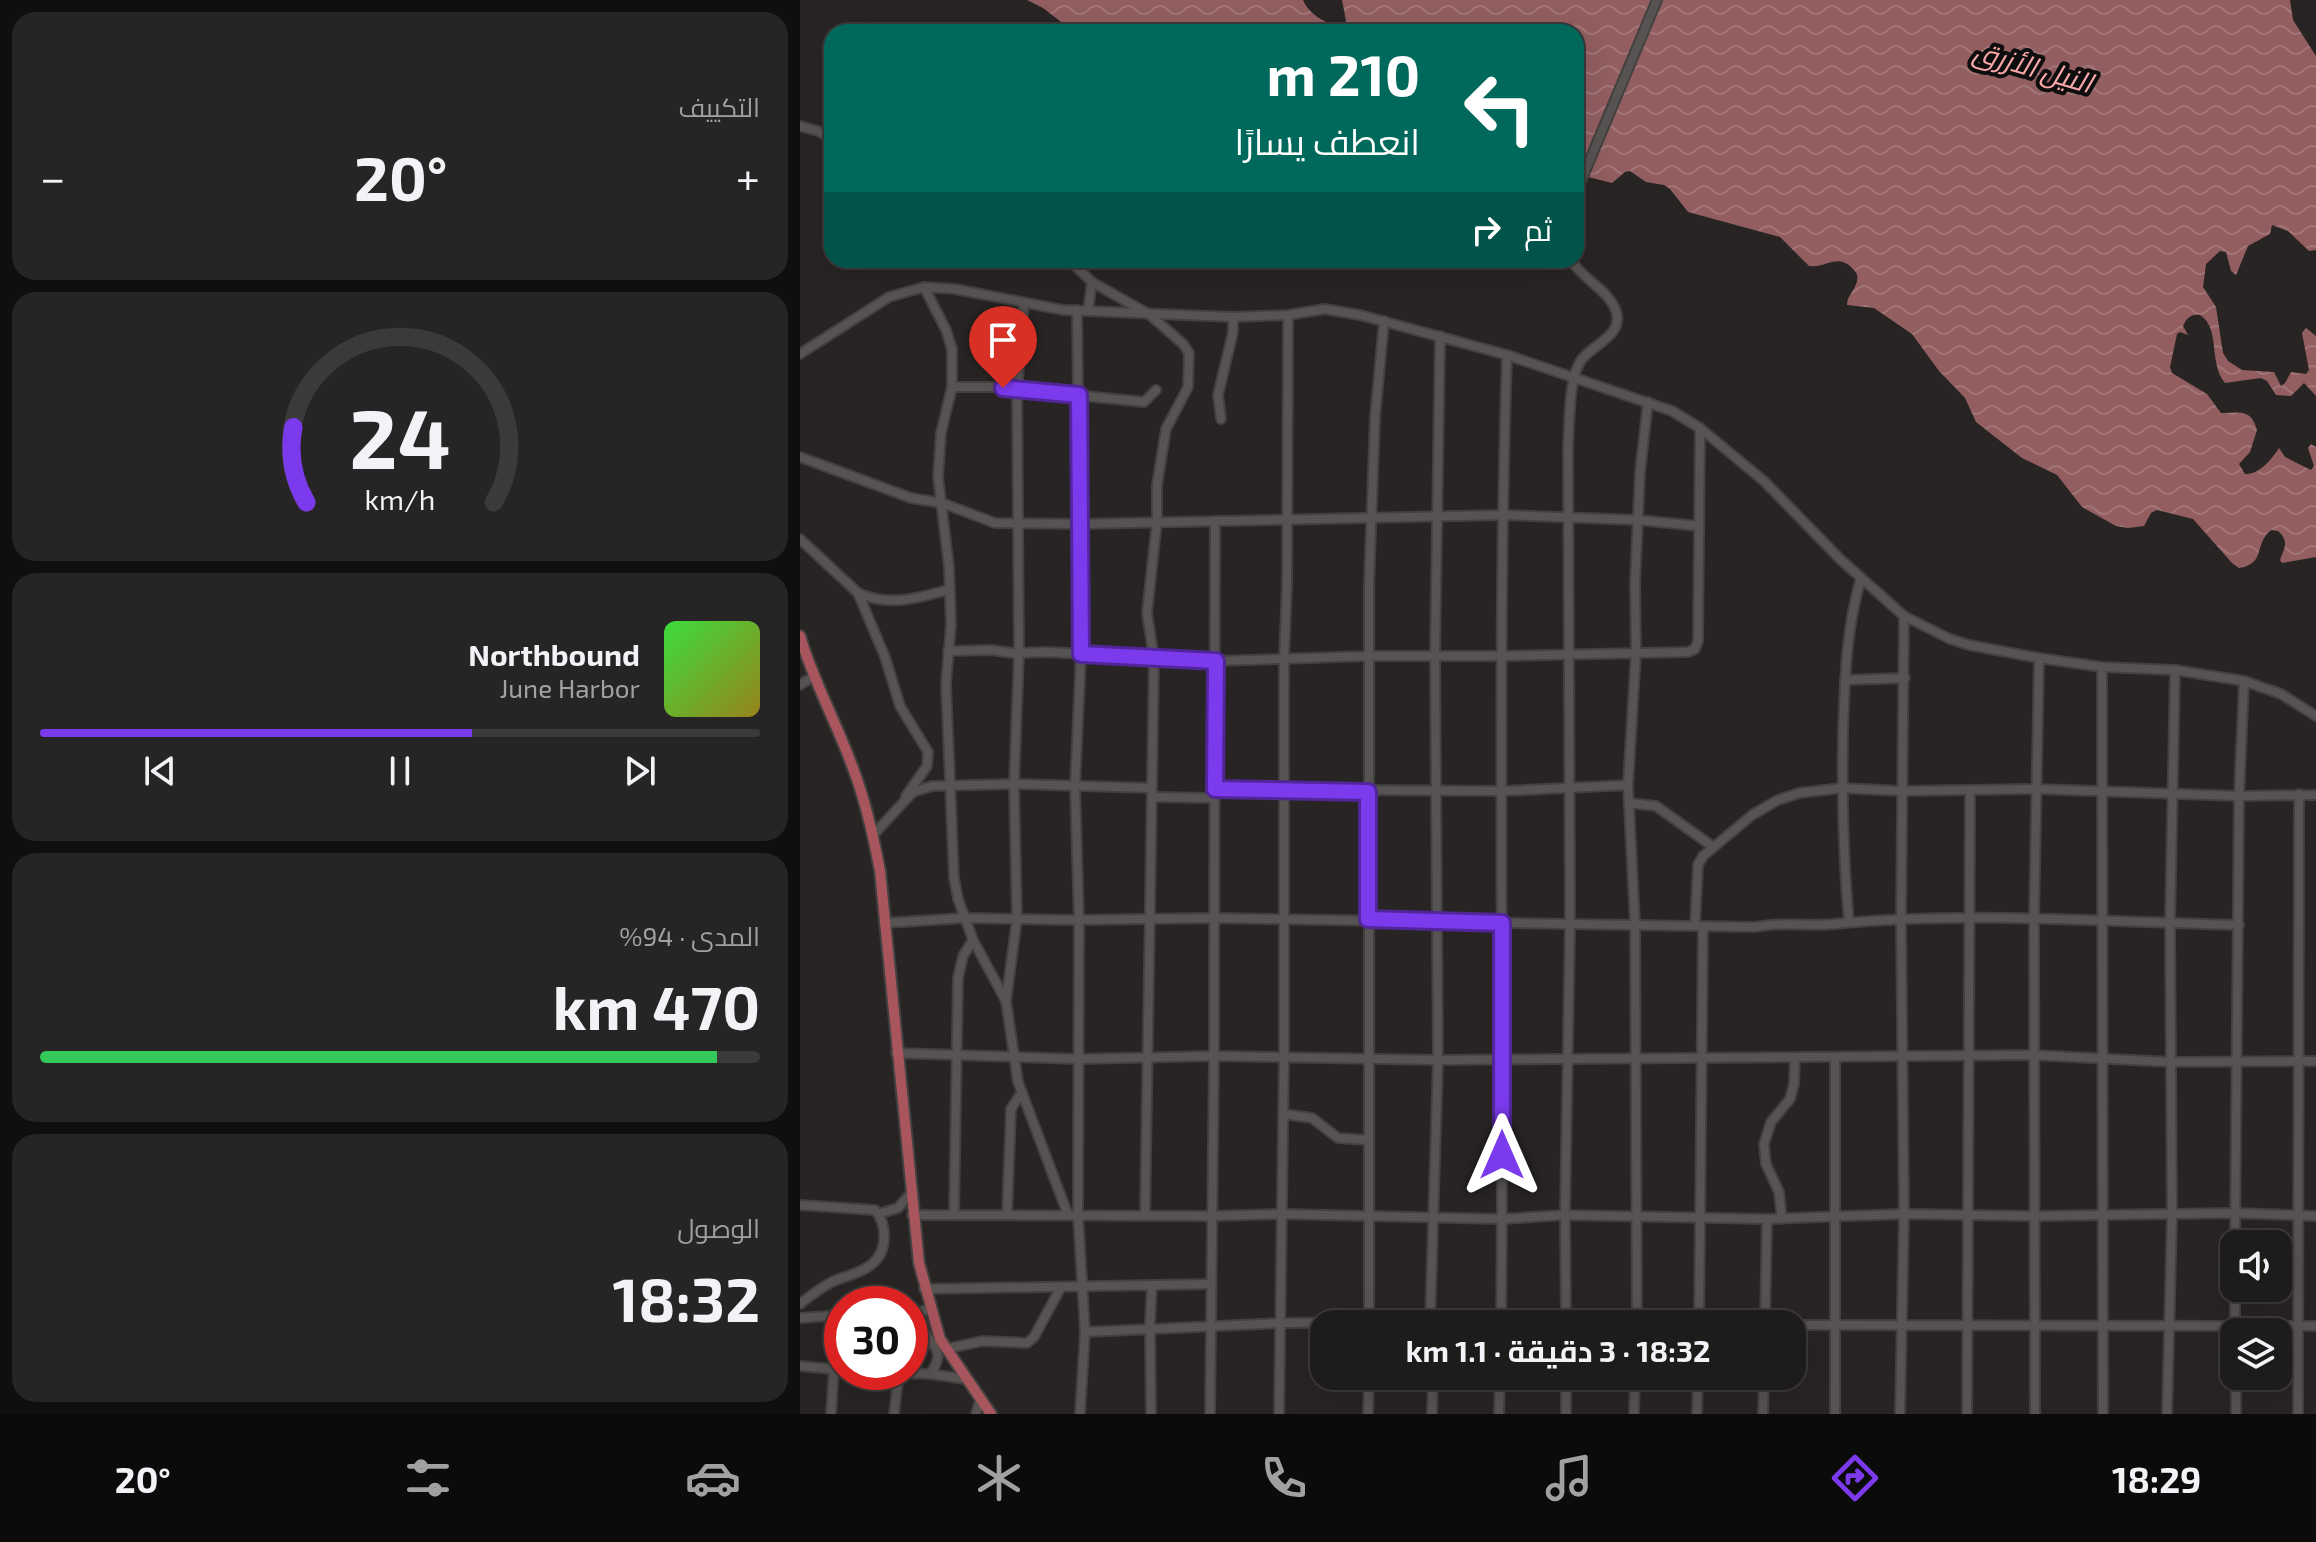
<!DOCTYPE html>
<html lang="ar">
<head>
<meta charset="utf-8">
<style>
	body { margin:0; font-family:"Exo 2",Cairo,sans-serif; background:#262424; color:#f1f3f6; direction:rtl; height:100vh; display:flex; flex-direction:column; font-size:30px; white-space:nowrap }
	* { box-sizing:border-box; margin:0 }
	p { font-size:26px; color:#a1a1a3 }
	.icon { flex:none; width:44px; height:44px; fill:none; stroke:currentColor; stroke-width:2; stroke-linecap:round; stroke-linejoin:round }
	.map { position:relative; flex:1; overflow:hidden; direction:ltr }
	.drawer { display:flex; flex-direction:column; gap:12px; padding:12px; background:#100f0f; width:800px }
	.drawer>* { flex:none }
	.hud { position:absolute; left:24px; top:24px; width:760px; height:244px; border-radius:24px; box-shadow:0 8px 32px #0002,0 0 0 2px #3c393a; direction:rtl; background:#00695c; color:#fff; overflow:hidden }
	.fabs { position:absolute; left:1420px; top:1230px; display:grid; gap:16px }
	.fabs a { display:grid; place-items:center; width:72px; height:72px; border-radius:16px; background:#1e1b1b; box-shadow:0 8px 32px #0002,0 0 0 2px #3c393a; font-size:40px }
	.speed { position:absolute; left:24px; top:1286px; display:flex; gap:16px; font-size:40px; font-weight:700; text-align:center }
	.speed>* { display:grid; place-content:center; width:104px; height:104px; border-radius:50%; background:#1e1b1b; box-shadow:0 8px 32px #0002,0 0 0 2px #3c393a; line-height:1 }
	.speed .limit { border:12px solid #d22; background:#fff; color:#111 }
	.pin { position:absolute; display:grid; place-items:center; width:68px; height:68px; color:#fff; margin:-82px -34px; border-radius:50% 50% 50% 0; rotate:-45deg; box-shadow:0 0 8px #0007 }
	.pin .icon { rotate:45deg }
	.me { position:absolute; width:88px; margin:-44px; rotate:0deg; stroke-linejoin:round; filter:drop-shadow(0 0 6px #0008) }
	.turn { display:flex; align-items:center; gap:28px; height:168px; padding:0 32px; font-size:36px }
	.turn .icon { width:104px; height:104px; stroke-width:2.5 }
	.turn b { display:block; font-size:56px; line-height:68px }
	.then { display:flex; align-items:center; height:76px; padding:0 32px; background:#0003; gap:16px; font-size:30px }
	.big { font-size:60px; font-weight:700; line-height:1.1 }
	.drawer .tile { flex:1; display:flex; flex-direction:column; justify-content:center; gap:12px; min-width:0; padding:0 28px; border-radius:24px; background:#262424 }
	.drawer .dial { align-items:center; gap:0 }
	.dial svg { height:208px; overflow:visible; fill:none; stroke:#3c393a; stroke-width:7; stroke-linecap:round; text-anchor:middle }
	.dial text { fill:#f1f3f6; stroke:none }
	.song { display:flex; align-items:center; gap:24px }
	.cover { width:96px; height:96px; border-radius:12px; background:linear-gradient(135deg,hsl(120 70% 55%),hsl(50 70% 35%)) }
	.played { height:8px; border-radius:4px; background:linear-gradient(90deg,#7c3aed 60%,#3c393a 60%) }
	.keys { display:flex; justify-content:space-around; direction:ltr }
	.heat { display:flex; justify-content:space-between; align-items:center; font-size:44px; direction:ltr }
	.charge { height:12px; border-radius:6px; background:linear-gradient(90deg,#34c759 94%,#3c393a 0) }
	.trip { position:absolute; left:510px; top:1310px; width:496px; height:80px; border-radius:24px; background:#1e1b1b; box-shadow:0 8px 32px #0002,0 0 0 2px #3c393a; font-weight:700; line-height:80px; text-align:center; direction:rtl }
	.dock { display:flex; height:128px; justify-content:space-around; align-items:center; background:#0c0b0b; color:#a1a1a3 }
	.dock .icon { width:56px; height:56px }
	.dock .on { color:#7c3aed }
	.dock b { font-size:36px; color:#f1f3f6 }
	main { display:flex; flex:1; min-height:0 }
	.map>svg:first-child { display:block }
	.water { fill:url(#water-waves) }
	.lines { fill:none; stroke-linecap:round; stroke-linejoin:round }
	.minor-casing { stroke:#434040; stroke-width:12 }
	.major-casing { stroke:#434040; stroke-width:14 }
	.minor { stroke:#585353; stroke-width:8 }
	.major { stroke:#a8555d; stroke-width:10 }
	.route-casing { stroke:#51269a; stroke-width:20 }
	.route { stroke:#7c3aed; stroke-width:14 }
	.labels { text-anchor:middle; stroke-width:8; stroke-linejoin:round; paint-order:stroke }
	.water-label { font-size:28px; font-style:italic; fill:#faa7aa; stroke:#0f0e0e }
</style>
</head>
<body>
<main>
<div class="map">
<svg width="1516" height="1414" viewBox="0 0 1516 1414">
	<defs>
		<pattern id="water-waves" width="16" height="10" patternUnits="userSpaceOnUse" patternTransform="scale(2)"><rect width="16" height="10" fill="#925e60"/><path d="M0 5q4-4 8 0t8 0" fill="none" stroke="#a27677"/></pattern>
	</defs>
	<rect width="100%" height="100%" fill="#282424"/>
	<path class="water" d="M227,0H503C509,14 525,24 541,26L546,21L542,0H1490L1493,20L1516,56V250L1509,251L1488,231L1472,225L1470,234L1448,246L1436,275L1431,271L1426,252L1420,251L1406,264L1403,287L1416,307L1423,353L1428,361L1442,370L1474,372L1481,386L1485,383L1491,372L1506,374L1509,370L1502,333L1506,328L1516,336V396L1504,383L1491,396L1476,395L1467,381L1461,378L1425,383C1408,363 1421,328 1400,315C1390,314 1387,318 1383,326L1388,335L1380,332L1377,334L1370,367L1372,373L1407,394L1421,413C1439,413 1451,408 1457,430L1450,452L1439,464L1445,474C1459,475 1472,459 1479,448L1485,457L1511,470L1514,466L1508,448L1511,444L1516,447V557L1482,563L1480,560C1485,547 1489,541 1478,531L1471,530C1453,545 1467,563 1439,568L1432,563L1393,519L1357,510L1351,513L1344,526L1328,528L1316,526L1282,507L1257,475L1222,458L1176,422L1165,398L1139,371L1112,334L1074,308L1047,305C1047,295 1055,291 1057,281C1058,275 1057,273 1053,269C1038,252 1025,269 1009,266L980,237L888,212L870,189L864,185L846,182L830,171L825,172L812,183L776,174V32H274L243,8Z"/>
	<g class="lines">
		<defs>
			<g id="minor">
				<polyline points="0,126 18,131 32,139"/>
				<polyline points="776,193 857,0"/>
				<polyline points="269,260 292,282 350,315 383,344 389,353 388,387 366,429 357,485 357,521 347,613 354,659 345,1216"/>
				<polyline points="124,287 146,330 152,349 152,387 141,433 138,477 149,567 151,624 146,684 154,878 158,899 173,940 206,1001 218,1082 268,1215"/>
				<polyline points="277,310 281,654 275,786 279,920 278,1215 285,1332 280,1414"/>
				<polyline points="288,311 292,282"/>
				<polyline points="0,354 89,297 124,287 155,289 263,310 433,317 488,315 525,309 560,315 707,355 872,411 900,428 964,481 1040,559 1104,616 1150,639 1169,645 1239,658 1302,667 1375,670 1444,681 1481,694 1516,716"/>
				<polyline points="152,387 195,387 344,402 356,390"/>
				<polyline points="421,419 418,395 433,332 433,317"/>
				<polyline points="0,457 111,498 142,503 195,523 281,524 703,515 838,520 899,526"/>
				<path d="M0,539L58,593C88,607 118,598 148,590"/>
				<polyline points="58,593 85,657 100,706 128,752 127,766 106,796"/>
				<polyline points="148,651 192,650 212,653 248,652 416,661 569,656 700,656 888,652 895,649 898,641 900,428"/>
				<polyline points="1302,667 1303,1414"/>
				<polyline points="1045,680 1105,678"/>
				<polyline points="0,685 14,676"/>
				<polyline points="415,789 703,791 828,785"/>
				<polyline points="352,797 414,798"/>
				<polyline points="829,803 856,806 912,846"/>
				<polyline points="74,834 113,792 132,786 214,784 351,788"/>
				<path d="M1049,922C1043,858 1042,795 1043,731C1045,678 1046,629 1061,578"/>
				<path d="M84,923L165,918L273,920L413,918L955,927C982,921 1007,927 1034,924C1167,911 1305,922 1439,925"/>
				<polyline points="895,926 898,865 903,856 952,815 978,800 999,793 1042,788 1101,791 1237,789 1439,796 1516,795"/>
				<polyline points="206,1001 217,919 214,784 219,653 217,391 224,303"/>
				<polyline points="96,1053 278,1059 414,1056 638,1060 1233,1055 1371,1062 1516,1061"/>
				<polyline points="483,1114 512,1118 538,1138 568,1140"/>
				<path d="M0,1205L75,1210C87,1224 88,1250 73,1263C63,1273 45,1276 32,1282C20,1288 10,1296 0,1304"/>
				<polyline points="78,1214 98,1208 111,1193"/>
				<polyline points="112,1215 411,1216 481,1214 702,1219 765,1215 967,1219 1104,1214 1235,1216 1436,1213 1516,1216"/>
				<polyline points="154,1215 158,978 163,956 173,940"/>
				<polyline points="207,1215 211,1109 222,1092"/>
				<polyline points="982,1219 979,1192 966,1164 964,1144 971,1122 990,1099 994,1084 995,1058"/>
				<polyline points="1435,1244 1439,796 1444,681"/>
				<polyline points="124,1289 411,1284"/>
				<path d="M111,1313C121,1339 152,1346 130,1374"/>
				<polyline points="110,1314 130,1309"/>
				<polyline points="0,1318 42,1315"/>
				<polyline points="569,1324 569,585 575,418 584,321"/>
				<polyline points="630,1324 638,1060 635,655 640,336"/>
				<path d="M701,1324C705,1001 696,678 707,355"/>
				<path d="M766,1324L765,1215L770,923L768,445C770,422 768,377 782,359C794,344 824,335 816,311C809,290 782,279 771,260"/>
				<polyline points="837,1324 835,924 828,785 836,652 835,583 840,472 848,402"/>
				<polyline points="899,1324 903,926"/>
				<polyline points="965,1324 967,1219"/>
				<polyline points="992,1325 1516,1326"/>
				<polyline points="285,1332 481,1323 766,1321 814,1324"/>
				<polyline points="1435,1332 1435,1288"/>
				<polyline points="146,1349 182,1341 227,1343 234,1337 261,1287"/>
				<polyline points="0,1366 42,1370"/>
				<polyline points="63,1372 130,1374 165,1379"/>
				<polyline points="766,1376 766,1414"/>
				<polyline points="1436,1376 1436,1414"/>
				<polyline points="31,1414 34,1370"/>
				<polyline points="94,1414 99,1373"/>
				<polyline points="176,1414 180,1401"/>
				<polyline points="351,1414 350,1323 352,1286"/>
				<polyline points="410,1414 414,1056 415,521"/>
				<polyline points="479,1414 484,1057 484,659 487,585 488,315"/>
				<polyline points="568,1414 569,1376"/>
				<polyline points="632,1414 633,1376"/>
				<polyline points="699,1414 700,1376"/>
				<polyline points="834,1414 835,1376"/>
				<polyline points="897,1414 898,1376"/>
				<polyline points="963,1414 964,1376"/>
				<polyline points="1035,1414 1035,1057"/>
				<polyline points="1100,1414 1104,1214 1101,920 1104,616"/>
				<polyline points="1167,1414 1170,790"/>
				<polyline points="1235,1414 1234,920 1239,658"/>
				<polyline points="1367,1414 1372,1215 1370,924 1375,670"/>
				<polyline points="1498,1414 1499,794"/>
			</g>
			<path id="major" d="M0,636C13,680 35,720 51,763C65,798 73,834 80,871L119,1263L140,1339L191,1414"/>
		</defs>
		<use href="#minor" class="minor-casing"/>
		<use href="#major" class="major-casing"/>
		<use href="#minor" class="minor"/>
		<use href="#major" class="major"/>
	</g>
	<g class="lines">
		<defs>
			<polyline id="route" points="203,388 279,395 281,654 416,661 415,789 568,792 568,919 702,923 702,1155"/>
		</defs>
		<use href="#route" class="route-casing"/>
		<use href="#route" class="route"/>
	</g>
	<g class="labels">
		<g class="water-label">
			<text transform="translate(1233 67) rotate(16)" y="10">النيل الأزرق</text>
		</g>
	</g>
</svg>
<div class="fabs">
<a><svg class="icon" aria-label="sound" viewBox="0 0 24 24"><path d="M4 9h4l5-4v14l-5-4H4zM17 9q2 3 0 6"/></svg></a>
<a><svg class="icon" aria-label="layers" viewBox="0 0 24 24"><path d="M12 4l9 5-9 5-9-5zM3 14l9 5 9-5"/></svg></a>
</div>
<div class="speed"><div class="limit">30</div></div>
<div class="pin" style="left:203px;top:388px;background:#d93025"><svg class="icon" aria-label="arrive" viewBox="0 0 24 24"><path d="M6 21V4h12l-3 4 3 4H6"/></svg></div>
<svg class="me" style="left:702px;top:1155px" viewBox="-20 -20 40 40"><path d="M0-17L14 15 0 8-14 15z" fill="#7c3aed" stroke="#fff" stroke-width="4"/></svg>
<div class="trip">18:32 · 3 دقيقة · 1.1 km</div>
<div class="hud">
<div class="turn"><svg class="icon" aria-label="left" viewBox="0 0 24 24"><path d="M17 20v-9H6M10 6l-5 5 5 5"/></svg><div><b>210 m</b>انعطف يسارًا</div></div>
<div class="then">ثم<svg class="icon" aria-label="right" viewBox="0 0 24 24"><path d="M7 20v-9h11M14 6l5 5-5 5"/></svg></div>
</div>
</div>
<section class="drawer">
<div class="tile"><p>التكييف</p>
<div class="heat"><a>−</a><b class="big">20°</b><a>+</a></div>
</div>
<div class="tile dial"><svg viewBox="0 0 100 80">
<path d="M14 69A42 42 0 1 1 86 69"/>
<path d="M14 69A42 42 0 0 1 9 40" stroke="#7c3aed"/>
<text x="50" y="56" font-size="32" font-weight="700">24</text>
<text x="50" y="72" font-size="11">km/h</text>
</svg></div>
<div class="tile">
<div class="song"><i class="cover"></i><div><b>Northbound</b><p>June Harbor</p></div></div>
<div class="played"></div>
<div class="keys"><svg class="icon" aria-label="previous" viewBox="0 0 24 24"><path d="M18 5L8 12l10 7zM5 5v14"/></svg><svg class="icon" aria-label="pause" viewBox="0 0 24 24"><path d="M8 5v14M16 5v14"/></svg><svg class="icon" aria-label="next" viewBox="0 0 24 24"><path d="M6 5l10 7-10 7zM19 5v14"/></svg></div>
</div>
<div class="tile"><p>المدى · 94%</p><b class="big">470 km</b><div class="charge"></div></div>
<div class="tile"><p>الوصول</p><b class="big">18:32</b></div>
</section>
</main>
<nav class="dock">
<b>18:29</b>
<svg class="icon on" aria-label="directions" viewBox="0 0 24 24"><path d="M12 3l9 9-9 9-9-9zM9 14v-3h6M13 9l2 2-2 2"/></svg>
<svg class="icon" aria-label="music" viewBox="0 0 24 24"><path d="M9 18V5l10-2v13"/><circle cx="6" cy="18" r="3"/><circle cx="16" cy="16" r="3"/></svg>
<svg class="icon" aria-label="phone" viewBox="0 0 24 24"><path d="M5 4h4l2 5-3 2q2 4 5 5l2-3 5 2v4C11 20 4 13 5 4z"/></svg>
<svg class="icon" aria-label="climate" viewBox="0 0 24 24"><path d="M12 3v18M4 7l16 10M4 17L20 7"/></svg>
<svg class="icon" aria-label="car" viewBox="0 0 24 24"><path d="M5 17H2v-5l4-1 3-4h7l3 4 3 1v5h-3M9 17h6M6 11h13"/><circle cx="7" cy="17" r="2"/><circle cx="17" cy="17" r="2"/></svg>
<svg class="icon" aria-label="filters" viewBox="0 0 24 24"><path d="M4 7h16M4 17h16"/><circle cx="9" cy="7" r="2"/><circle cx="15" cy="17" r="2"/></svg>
<b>20°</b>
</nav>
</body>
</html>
